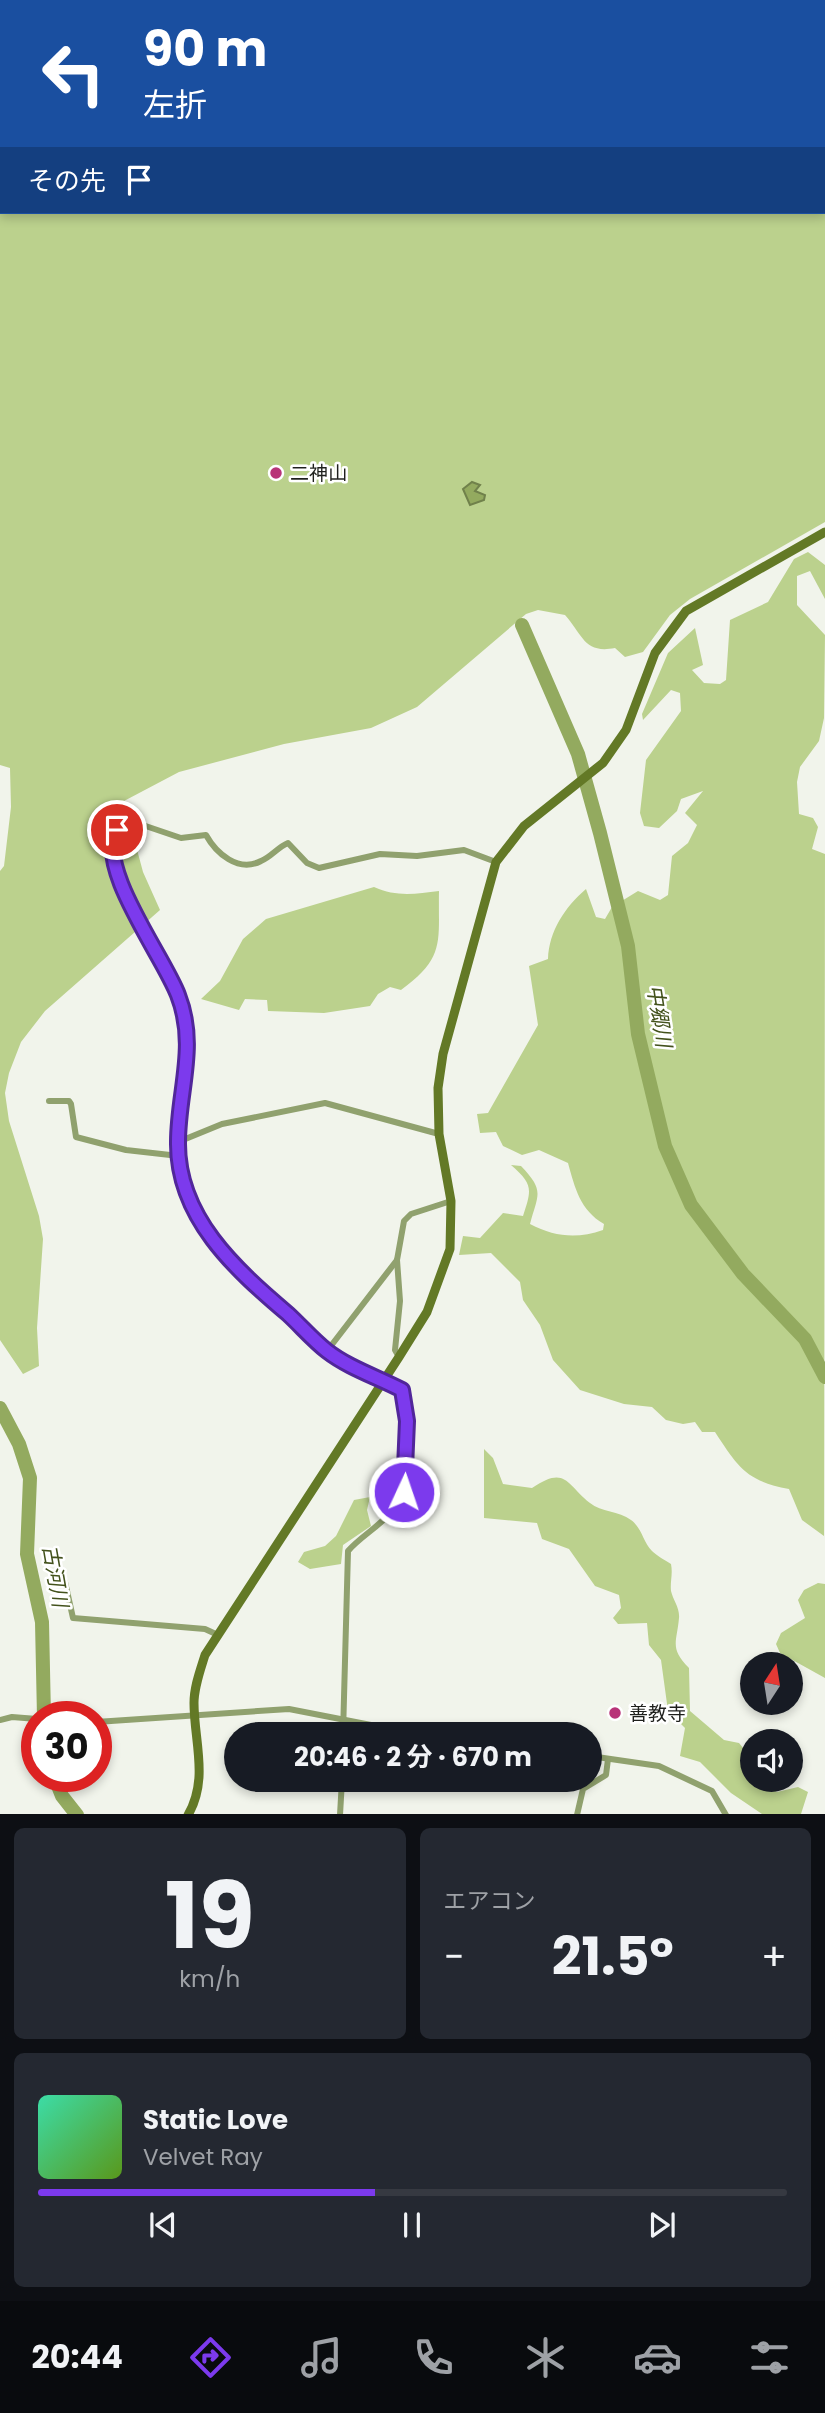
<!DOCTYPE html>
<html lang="ja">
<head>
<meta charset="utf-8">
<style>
	body { margin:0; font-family:Poppins,"Noto Sans JP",sans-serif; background:#242831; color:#f1f3f6; height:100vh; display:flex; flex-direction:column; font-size:26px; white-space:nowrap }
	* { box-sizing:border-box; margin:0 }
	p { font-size:23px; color:#9ea1a6 }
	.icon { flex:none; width:38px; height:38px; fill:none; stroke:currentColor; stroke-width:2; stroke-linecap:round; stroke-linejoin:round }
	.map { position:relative; height:1814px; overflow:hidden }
	.sheet { display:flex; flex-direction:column; gap:14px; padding:14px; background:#0d0f14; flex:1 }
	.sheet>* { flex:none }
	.hud { position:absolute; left:0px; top:0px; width:826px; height:214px; box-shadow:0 4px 10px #0003; background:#1a4fa0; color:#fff; overflow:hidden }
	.needle { width:46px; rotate:12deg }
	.controls { position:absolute; left:740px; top:1652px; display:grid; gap:14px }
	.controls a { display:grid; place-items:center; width:63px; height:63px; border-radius:50%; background:#171b24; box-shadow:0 4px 10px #0003; font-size:35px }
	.speed { position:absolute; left:21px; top:1701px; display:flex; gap:14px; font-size:35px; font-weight:700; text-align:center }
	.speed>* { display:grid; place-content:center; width:91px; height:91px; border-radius:50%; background:#171b24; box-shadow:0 4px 10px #0003; line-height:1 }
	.speed .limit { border:10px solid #d22; background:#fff; color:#111 }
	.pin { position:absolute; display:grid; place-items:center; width:60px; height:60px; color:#fff; margin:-30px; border:4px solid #fff; border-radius:50%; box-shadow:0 2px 7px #0007 }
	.me { position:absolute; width:77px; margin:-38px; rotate:3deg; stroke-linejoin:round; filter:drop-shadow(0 0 5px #0008) }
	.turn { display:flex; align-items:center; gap:24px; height:147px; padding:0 28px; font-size:32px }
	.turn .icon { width:91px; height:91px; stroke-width:2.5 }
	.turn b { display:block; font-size:49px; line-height:60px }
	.then { display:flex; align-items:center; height:66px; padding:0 28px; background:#0003; gap:14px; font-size:26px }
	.big { font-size:52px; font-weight:700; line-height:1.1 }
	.sheet .card { flex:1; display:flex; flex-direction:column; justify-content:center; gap:10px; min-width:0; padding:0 24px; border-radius:10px; background:#242831 }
	.sheet .dial { align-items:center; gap:0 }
	.dial b { font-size:91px; line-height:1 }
	.song { display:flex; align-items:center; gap:21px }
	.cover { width:84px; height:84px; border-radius:10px; background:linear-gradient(135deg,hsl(160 70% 55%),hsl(90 70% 35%)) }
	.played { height:7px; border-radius:4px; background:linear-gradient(90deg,#7c3aed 45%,#363941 45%) }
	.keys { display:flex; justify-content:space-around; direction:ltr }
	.heat { display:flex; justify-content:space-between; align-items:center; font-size:38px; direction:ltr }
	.sheet .tiles { flex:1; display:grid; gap:14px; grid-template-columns:1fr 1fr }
	.card:last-child { grid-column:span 2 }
	.trip { position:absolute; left:224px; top:1722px; width:378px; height:70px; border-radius:35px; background:#171b24; box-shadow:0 4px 10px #0003; font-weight:700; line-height:70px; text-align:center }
	.dock { display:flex; height:112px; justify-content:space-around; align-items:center; background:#090b0e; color:#9ea1a6 }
	.dock .icon { width:49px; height:49px }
	.dock .on { color:#7c3aed }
	.dock b { font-size:32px; color:#f1f3f6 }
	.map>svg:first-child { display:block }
	.green { fill:#bbd18d }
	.water { fill:#93aa5f; stroke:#70814b; stroke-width:2 }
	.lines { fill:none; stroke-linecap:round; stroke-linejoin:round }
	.river { stroke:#93aa5f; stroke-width:14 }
	.street { stroke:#90a16e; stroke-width:6 }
	.secondary { stroke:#637926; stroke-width:9 }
	.route-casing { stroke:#51269a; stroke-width:18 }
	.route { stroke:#7c3aed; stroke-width:12 }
	.poi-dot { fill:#b83378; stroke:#fff; stroke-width:2.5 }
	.labels { text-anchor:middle; stroke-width:5; stroke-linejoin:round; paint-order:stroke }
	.poi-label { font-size:19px; fill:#1f201d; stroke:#fff; text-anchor:start }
	.water-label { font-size:21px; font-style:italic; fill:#43521c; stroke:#fff }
</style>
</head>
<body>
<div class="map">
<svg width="825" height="1815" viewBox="0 0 825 1815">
	<rect width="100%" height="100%" fill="#f1f4eb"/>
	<g class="green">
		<path d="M0,28L2,212H824L825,131V522L690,599L670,615L643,652L625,657L615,648C584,654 583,635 565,615L538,610L526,614L417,707L371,728L284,744L179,772L124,801L143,872L160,910L45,1011L21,1042L9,1073L5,1093L9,1121L39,1216L43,1239L37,1328L39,1366L23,1374L0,1340V871L4,866L11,807L10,768L0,765Z"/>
		<path d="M808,552L825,565V599L810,571L797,576V605L825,635L824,718L819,741L800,767L797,782L799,814L813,818L818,827L812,849L825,854L824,1536L802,1520L789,1489C746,1481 738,1467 715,1432H702L695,1422L683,1424L666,1420L652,1407L624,1404L580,1390L553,1360L540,1325L523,1300L520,1282L491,1253L459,1255L463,1236L480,1238L503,1213L523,1216C532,1189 533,1184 511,1165L521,1166C545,1191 538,1194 530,1224C555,1237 577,1239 603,1230L604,1224C580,1210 575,1188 568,1163L539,1150L522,1155L503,1146L496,1132L480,1133L477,1114L488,1113L538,1025L529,966L548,959C549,931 565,907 586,889L596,917L605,919L612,907L638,891L660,900L668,895L672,856L688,843L697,825L685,813L703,791L681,799L677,811L659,828L644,826L640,813L646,760L681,711L680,693L671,690L643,720L642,714L668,653L695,628L703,665L692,670L704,683L720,684L726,680L730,620L768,602L794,559Z"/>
		<path d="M374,887C396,897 415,894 439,891C438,942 446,957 401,990L390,987L378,994L370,1006L324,1013L268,1011L267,1000L245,999L239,1010L201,999L220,981L243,939L266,919Z"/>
		<path d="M484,1449L493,1458L503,1484L532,1488C566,1465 566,1484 590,1503C601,1512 619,1511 631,1520C642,1528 643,1542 652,1551C657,1556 665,1560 671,1564C673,1574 670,1582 671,1591C673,1600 680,1608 679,1618C677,1642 669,1648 689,1668L690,1711L724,1740L739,1743L752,1759V1780H762L777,1792L798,1787L808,1792L801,1814H762L731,1793L700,1762L680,1756L685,1728L668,1711L661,1660L649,1645L647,1623L618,1624L613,1618L621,1608L619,1595L595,1586L569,1549L542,1539L537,1523L484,1518Z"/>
		<polygon points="370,1497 367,1510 371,1526 343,1545 341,1564 310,1569 298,1562 304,1552 325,1546 336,1536 354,1500"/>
		<polygon points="818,1583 825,1584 825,1678 780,1653 776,1644 781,1633 805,1618 798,1600 804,1590"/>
	</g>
	<polygon class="water" points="472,482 480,485 475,491 485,495 484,500 470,505 463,489"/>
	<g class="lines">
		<g class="river">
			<polyline points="522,625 578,754 600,833 628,946 638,1034 665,1146 691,1205 743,1274 805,1339 825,1377"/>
			<polyline points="0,1408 19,1444 30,1478 27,1554 42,1622 44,1717"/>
			<polyline points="54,1776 62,1796 77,1815"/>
		</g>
		<g class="street">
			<polyline points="545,0 548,2"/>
			<polyline points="412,2 413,0"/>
			<polyline points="690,2 708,0"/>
			<polyline points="824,11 825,12"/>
			<polyline points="49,1101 69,1101 71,1104 76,1137 126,1150 179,1156"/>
			<polyline points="178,1142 222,1124 325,1103 439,1134"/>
			<polyline points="397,1260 400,1301 395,1350 399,1357"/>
			<polyline points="327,1351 397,1260 404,1221 411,1214 451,1201"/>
			<polyline points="65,1582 73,1618 205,1629 218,1635"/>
			<polyline points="0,1720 12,1717 37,1719"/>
			<polyline points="96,1722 289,1709 417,1734"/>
			<path d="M343,1734L348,1551C361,1536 379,1527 392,1511C414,1484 407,1423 402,1390L327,1351L248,1282L206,1230L186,1197L178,1142L188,1068L185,1018L169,971L134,910L115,864L113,837L128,820L181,838L206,835C216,853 238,873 261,861C271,857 278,847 288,843L307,863L319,868L380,854L417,856L464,850L496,862"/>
			<polyline points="590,1756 659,1766 712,1791 726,1815"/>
			<polyline points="340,1815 342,1780"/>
			<polyline points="577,1815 583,1789 606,1775 608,1759"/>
		</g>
		<g class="secondary">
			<polyline points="11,2 14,0"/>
			<polyline points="0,9 2,8"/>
			<path d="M188,1815C209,1779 194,1741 194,1703C194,1687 200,1671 205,1655L399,1357L427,1312L450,1249L451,1201L439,1134L438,1088L443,1054L496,862L524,826L603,763L626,730L655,653L686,611L825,532"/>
		</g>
	</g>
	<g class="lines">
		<defs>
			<path id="route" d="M117,830C95,867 164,957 178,995C198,1046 178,1091 178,1142C177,1217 235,1269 288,1314C301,1326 313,1340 327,1351C349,1368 377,1377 402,1390L407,1421L404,1492"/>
		</defs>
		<use href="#route" class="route-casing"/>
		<use href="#route" class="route"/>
	</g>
	<g class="poi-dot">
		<circle cx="276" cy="473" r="7"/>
		<circle cx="615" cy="1713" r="7"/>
	</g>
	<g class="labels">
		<g class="poi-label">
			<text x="290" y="480">二神山</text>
			<text x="629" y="1720">善教寺</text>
		</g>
		<g class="water-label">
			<text transform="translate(659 1016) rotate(81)" y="7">中郷川</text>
			<text transform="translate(55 1576) rotate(80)" y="7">古河川</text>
		</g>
	</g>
</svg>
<div class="controls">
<a><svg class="needle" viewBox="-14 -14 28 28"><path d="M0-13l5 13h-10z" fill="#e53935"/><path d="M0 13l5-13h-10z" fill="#9ea1a6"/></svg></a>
<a><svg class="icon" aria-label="sound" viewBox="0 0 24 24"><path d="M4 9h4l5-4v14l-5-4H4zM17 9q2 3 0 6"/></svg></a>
</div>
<div class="speed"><div class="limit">30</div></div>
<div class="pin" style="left:117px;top:830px;background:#d93025"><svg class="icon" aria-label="arrive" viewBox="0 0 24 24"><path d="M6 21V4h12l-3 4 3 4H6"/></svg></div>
<svg class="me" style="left:404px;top:1492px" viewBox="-20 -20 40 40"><circle r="17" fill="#7c3aed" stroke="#fff" stroke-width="3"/><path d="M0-11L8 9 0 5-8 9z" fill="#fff"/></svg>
<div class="trip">20:46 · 2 分 · 670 m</div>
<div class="hud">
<div class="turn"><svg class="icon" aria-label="left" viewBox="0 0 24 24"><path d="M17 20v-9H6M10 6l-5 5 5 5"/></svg><div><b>90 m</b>左折</div></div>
<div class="then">その先<svg class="icon" aria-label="arrive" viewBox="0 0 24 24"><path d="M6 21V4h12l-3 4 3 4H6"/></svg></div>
</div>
</div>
<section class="sheet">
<div class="tiles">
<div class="card dial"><b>19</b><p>km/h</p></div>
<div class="card"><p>エアコン</p>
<div class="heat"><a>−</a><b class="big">21.5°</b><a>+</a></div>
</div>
<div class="card">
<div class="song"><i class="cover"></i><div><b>Static Love</b><p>Velvet Ray</p></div></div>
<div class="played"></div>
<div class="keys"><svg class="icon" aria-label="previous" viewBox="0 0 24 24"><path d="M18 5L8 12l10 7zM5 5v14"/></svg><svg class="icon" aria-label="pause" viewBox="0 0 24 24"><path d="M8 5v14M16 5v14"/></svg><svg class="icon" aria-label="next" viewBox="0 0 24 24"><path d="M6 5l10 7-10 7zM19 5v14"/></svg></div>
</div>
</div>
</section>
<nav class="dock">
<b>20:44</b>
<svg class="icon on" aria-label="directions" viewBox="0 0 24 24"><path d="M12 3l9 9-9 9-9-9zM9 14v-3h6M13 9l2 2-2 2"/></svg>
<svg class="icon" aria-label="music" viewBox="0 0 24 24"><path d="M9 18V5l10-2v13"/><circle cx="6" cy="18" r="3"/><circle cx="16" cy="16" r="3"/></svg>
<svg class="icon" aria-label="phone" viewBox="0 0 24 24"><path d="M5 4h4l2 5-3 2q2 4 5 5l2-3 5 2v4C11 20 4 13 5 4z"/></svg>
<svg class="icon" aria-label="climate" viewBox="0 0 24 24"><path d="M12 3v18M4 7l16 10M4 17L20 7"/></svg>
<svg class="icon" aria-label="car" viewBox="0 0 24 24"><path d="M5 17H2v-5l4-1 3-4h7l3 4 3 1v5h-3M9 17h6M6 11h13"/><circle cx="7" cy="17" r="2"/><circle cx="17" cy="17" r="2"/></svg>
<svg class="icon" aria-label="filters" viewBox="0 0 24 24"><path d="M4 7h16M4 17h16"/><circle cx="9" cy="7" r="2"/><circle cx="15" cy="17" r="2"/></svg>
</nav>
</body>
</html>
